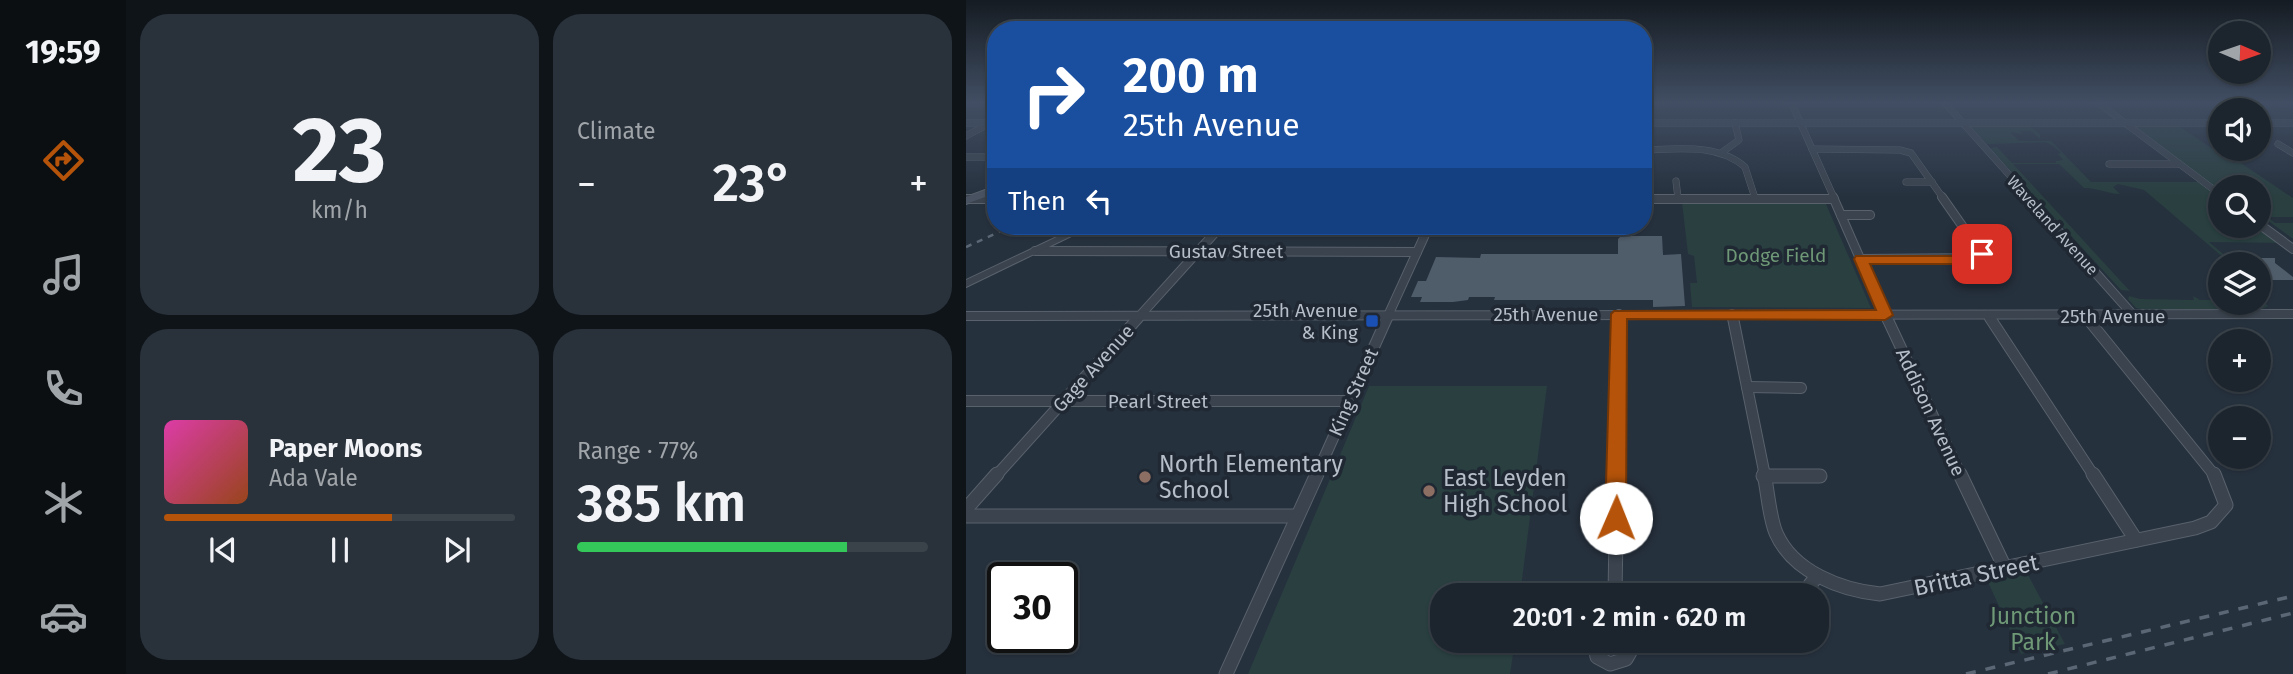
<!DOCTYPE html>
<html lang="en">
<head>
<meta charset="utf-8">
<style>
	body { margin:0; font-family:"Fira Sans",sans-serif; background:#29313a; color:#f1f3f6; height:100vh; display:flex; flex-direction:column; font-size:26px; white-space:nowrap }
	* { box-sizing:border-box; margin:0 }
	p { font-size:23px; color:#a0a5aa }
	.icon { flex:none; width:38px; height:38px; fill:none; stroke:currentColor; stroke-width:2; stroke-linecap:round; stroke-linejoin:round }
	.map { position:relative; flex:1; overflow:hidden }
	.sheet { display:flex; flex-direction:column; gap:14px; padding:14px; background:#0f1419; width:840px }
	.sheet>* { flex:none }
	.banner { position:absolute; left:21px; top:21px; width:665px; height:214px; border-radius:28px; box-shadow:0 2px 5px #0004,0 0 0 2px #3a424a; background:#1a4fa0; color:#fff; overflow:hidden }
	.needle { width:46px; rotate:92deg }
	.buttons { position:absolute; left:1242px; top:21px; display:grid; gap:14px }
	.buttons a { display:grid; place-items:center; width:63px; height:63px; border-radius:50%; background:#1c252e; box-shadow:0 2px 5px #0004,0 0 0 2px #3a424a; font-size:35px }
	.speed { position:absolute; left:21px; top:562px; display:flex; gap:14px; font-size:35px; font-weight:700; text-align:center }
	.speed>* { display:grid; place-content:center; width:91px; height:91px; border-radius:50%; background:#1c252e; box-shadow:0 2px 5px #0004,0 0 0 2px #3a424a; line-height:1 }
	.speed .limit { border:4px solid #111; border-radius:10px; background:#fff; color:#111 }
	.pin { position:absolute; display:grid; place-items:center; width:60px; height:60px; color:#fff; margin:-30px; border-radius:14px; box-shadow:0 4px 10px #0006 }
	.me { position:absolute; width:77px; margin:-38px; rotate:1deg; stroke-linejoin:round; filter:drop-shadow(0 0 5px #0008) }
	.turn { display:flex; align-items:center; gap:24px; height:147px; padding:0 21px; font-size:32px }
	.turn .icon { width:91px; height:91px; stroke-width:2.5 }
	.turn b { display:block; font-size:49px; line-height:60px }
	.then { display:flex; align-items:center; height:66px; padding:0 21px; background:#0003; gap:14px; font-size:26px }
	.big { font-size:52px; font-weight:600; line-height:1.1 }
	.sheet .tile { flex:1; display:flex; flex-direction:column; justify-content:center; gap:10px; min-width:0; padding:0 24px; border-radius:28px; background:#29313a }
	.sheet .dial { align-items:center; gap:0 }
	.dial b { font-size:91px; line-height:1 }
	.song { display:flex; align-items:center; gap:21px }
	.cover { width:84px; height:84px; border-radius:10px; background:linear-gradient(135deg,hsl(320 70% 55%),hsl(20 70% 35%)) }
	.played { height:7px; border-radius:4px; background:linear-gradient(90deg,#b45309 65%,#3a424a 65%) }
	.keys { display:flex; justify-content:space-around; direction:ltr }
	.heat { display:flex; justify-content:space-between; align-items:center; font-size:38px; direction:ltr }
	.charge { height:10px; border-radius:5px; background:linear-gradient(90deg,#34c759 77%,#3a424a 0) }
	.sheet .tiles { flex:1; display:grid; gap:14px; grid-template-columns:repeat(2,1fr) }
	.trip { position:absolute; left:464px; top:583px; width:399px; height:70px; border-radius:28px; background:#1c252e; box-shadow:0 2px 5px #0004,0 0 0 2px #3a424a; font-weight:600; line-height:70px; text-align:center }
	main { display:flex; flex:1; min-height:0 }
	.tab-bar { display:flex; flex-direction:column; width:126px; justify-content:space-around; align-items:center; background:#0b0f12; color:#a0a5aa }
	.tab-bar .icon { width:49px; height:49px }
	.tab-bar .on { color:#b45309 }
	.tab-bar b { font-size:32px; color:#f1f3f6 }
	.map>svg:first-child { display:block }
	.green { fill:#293f40 }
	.building { fill:#4f5c69 }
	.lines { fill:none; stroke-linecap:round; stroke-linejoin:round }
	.minor-far3-casing { stroke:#58616c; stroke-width:7 }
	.minor-far2-casing { stroke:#58616c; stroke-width:10 }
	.minor-far1-casing { stroke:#58616c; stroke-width:12 }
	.minor-casing { stroke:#58616c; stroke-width:15 }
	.tertiary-casing { stroke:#58616c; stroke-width:2 }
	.secondary-casing { stroke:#58616c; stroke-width:2 }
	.minor-far3 { stroke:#3a434e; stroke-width:6 }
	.minor-far2 { stroke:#3a434e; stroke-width:8 }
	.minor-far1 { stroke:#3a434e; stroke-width:10 }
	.minor { stroke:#3a434e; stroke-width:13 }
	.tertiary { fill:#3a434e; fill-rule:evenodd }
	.secondary { fill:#485261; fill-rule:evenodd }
	.rail-far1 { stroke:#5c6775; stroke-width:2.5; stroke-dasharray:6 6; stroke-linecap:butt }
	.rail { stroke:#5c6775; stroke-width:3.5; stroke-dasharray:10 10; stroke-linecap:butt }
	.route { fill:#b45309; stroke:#753606; stroke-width:2 }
	.transit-dot { fill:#1a4fb4; stroke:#1f2833; stroke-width:2.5 }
	.education-dot { fill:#8d6e63; stroke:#1f2833; stroke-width:2.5 }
	.labels { text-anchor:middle; stroke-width:7; stroke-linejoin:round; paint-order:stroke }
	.far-street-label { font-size:16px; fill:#b6bec9; stroke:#1f2833 }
	.street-label { font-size:19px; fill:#b6bec9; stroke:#1f2833 }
	.park-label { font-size:19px; fill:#6e9876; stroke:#1f2833 }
	.poi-label { font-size:19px; fill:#b6bec9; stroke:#1f2833; text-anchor:end }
	.near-poi-label { font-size:23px; fill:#b6bec9; stroke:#1f2833; text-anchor:start }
	.near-street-label { font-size:23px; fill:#b6bec9; stroke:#1f2833 }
	.near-park-label { font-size:23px; fill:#6e9876; stroke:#1f2833 }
</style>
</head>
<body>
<main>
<nav class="tab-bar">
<b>19:59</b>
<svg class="icon on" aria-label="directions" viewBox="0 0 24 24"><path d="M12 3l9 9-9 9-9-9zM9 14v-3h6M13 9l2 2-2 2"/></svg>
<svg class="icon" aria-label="music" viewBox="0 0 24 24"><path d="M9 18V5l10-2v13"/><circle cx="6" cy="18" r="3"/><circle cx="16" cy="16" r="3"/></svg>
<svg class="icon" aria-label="phone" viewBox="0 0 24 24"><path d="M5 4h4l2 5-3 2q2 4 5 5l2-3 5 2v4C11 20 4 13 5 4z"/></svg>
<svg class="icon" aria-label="climate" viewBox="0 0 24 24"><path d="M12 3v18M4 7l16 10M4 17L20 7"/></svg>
<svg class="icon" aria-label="car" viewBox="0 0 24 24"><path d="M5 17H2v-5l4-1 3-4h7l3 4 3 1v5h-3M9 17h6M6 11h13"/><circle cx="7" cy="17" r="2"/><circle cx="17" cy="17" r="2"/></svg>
</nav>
<section class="sheet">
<div class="tiles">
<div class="tile dial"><b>23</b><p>km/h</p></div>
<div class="tile"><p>Climate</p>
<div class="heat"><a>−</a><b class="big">23°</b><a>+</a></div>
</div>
<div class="tile">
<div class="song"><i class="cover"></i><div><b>Paper Moons</b><p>Ada Vale</p></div></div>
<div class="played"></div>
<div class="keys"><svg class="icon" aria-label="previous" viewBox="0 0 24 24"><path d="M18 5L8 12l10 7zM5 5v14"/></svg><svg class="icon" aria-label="pause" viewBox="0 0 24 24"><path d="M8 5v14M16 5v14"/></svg><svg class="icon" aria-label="next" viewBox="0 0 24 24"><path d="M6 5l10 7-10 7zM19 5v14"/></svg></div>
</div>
<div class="tile"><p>Range · 77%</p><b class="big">385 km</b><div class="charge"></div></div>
</div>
</section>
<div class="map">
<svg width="1327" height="674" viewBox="0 0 1327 674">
	<rect width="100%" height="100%" fill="#26313e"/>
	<g class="green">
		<polygon points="1165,124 1201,124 1213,126 1267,163 1275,163 1327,198 1327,217 1302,217 1309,223 1327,223 1327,239 1297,217 1293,217 1293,187 1255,187 1255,192"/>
		<path d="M1003,125H1063L1074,134V139L1065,131H1053L1058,134L1044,132L1053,141H1085L1125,182H1234L1255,198V226H1290L1315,243L1243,242L1269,264H1265L1178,190L1152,184L1147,187L1154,194C1142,194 1133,188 1118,188L1093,164H1047L1164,291L1155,290L1024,148L1031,147L1046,163H1090V161L1097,160L1092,154L1095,153L1086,145L1079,142L1021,144Z"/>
		<polygon points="716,203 860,204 905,308 726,307 724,283 731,283 728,256 722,254"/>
		<polygon points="1163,296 1174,299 1228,300 1227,296 1234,300 1255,300 1255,303 1293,303 1293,297 1302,306 1297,309 1179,310 1170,308 1162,299"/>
		<polygon points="403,386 581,386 554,595 476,595 476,640 549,641 544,674 282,674"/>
		<polygon points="1060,571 1099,644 1055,654 1021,580"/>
	</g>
	<g class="building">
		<polygon points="655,236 696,236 697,255 715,254 719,306 687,307 687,300 528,300 529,297 503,297 502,300 487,302 454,302 456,297 445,297 452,281 460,281 470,257 514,258 515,254 652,254 652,239"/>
		<polygon points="1268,258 1309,258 1309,263 1327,277 1327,280 1293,280 1293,264 1276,264"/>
	</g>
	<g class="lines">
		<defs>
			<g id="minor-far3">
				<polyline points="825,102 868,198"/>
				<polyline points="978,102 1064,198"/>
				<polyline points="1131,102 1255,195"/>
				<polyline points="0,123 20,123"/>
				<polyline points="677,123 1255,123"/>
				<polyline points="1293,123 1327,123"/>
				<polyline points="0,136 30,120"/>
				<polyline points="1312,144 1327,153"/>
				<polyline points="846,149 934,150 945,153 977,198"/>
				<path d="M677,150C711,149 752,143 779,167L789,198"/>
				<polyline points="755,153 773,140 769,123"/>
				<polyline points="0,157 30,157"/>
				<polyline points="1143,164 1213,164"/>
				<polyline points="710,181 712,198"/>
				<polyline points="940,182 966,182"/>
			</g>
			<g id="minor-far2">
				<polyline points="867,197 921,320"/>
				<polyline points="1062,197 1168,316"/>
				<polyline points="0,199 30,199"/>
				<polyline points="677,199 868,199"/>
				<polyline points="875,215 904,215"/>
				<polyline points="1293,224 1327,249"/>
				<polyline points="69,251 451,252"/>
				<polyline points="895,259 1014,258 1016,254 976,197"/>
				<polyline points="766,314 767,320"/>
				<polyline points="1022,315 1025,320"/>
				<polyline points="1119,316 1122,320"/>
				<polyline points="170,320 255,226"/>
				<polyline points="420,320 463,226"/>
				<polyline points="653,320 653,314"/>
			</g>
			<g id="minor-far1">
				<polyline points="767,318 799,476"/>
				<polyline points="921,318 995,476"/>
				<polyline points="1024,318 1128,476"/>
				<polyline points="1121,318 1249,476"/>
				<polyline points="781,387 835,388"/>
				<polyline points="0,401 383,401"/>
				<polyline points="30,476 172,318"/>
				<polyline points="350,476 421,318"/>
				<polyline points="651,476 653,318"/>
			</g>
			<g id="minor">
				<path d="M798,474C802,492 803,516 810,533C827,572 875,590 914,594L1229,528L1245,522L1260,505L1248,474"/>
				<polyline points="994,474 1039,568"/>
				<polyline points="1127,474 1170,540"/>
				<polyline points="797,476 854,476"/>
				<polyline points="0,509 31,474"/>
				<polyline points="0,516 331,516"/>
				<polyline points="649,595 651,474"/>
				<polyline points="836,595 851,576"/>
				<polyline points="628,640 631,657 644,664 660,659 671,640"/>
				<polyline points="260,674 351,474"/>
			</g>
			<g id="tertiary">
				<polygon points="114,226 126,226 0,287 0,280"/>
				<polygon points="1327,310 1327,318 0,320 0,312"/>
			</g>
			<polygon id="secondary" points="30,186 30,193 0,204 0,197"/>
		</defs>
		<use href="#minor-far3" class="minor-far3-casing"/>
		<use href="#minor-far2" class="minor-far2-casing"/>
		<use href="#minor-far1" class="minor-far1-casing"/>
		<use href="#minor" class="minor-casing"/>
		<use href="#tertiary" class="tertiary-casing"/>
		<use href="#secondary" class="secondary-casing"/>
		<use href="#minor-far3" class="minor-far3"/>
		<use href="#minor-far2" class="minor-far2"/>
		<use href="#minor-far1" class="minor-far1"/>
		<use href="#minor" class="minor"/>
		<use href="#tertiary" class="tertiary"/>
		<use href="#secondary" class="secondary"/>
		<polyline class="rail-far1" points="0,247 46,226"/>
		<g class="rail">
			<polyline points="1000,674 1327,596"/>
			<polyline points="1082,674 1327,613"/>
		</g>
	</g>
	<linearGradient id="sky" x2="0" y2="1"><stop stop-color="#151b22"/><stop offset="0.52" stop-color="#414e63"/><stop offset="1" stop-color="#414e63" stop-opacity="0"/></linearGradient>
	<rect width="1327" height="197" fill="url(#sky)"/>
	<polygon class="route" points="1016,250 1022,254 1019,261 1003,264 904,264 927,315 919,320 661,319 660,518 657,524 650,527 642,524 639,518 645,314 648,311 910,310 888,259 890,256 1003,256"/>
	<rect class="transit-dot" x="399" y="314" width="14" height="14" rx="3.5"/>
	<g class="education-dot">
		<circle cx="179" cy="477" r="7"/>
		<circle cx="463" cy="491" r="7"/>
	</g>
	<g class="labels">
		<g class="far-street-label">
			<text transform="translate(1087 225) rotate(48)" y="6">Waveland Avenue</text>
		</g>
		<g class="street-label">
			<text x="260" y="258">Gustav Street</text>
			<text x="580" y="321">25th Avenue</text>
			<text x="1147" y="323">25th Avenue</text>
			<text transform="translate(127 368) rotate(-48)" y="7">Gage Avenue</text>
			<text transform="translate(387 392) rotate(-66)" y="7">King Street</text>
			<text x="192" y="408">Pearl Street</text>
			<text transform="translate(965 412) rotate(65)" y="7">Addison Avenue</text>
		</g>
		<g class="park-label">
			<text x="810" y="262">Dodge Field</text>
		</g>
		<g class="poi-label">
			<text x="392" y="317">25th Avenue<tspan x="392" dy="22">&amp; King</tspan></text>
		</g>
		<g class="near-poi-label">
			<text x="193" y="472">North Elementary<tspan x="193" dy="26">School</tspan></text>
			<text x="477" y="486">East Leyden<tspan x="477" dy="26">High School</tspan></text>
		</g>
		<g class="near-street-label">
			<text transform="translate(1010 575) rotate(-12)" y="8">Britta Street</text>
		</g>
		<g class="near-park-label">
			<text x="1067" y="624">Junction<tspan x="1067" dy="26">Park</tspan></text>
		</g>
	</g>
</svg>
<div class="buttons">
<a><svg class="needle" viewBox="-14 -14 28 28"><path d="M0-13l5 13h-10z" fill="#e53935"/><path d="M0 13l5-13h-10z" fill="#a0a5aa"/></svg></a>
<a><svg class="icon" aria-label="sound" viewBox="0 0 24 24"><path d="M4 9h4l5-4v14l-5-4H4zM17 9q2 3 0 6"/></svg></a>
<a><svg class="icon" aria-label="search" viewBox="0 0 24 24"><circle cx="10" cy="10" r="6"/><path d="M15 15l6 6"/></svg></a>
<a><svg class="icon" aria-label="layers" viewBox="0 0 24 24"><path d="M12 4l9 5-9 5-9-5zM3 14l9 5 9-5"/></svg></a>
<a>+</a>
<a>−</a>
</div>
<div class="speed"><div class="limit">30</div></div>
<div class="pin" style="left:1016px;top:254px;background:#d93025"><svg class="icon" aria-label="arrive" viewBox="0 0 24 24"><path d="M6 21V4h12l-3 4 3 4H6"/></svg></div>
<svg class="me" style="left:650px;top:518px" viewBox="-20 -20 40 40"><circle r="19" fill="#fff"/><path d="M0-13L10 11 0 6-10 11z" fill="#b45309"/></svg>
<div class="trip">20:01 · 2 min · 620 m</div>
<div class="banner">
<div class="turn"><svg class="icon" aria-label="right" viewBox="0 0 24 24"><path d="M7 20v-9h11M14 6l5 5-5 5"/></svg><div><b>200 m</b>25th Avenue</div></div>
<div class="then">Then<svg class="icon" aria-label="left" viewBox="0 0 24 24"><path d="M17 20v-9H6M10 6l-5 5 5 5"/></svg></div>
</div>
</div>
</main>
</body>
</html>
